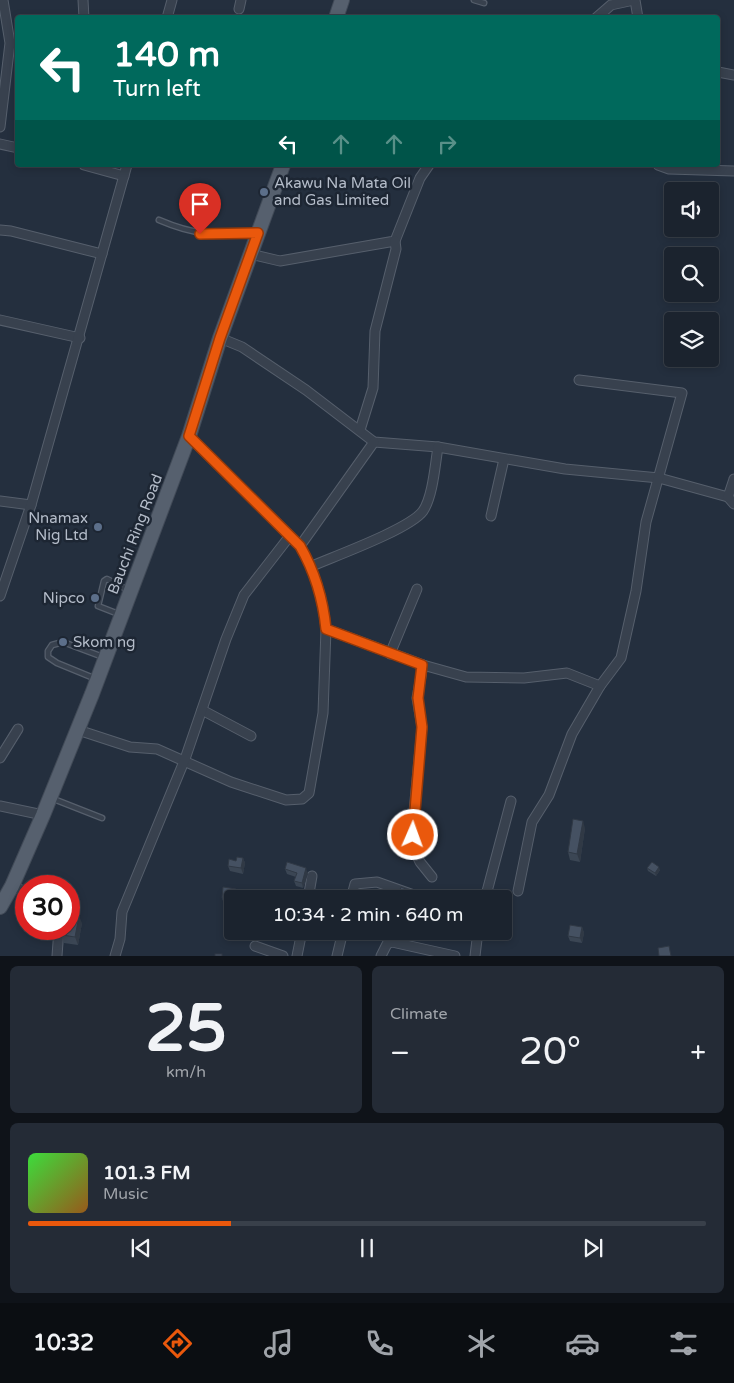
<!DOCTYPE html>
<html lang="en">
<head>
<meta charset="utf-8">
<style>
	body { margin:0; font-family:"Varela Round",sans-serif; background:#242b36; color:#f1f3f6; height:100vh; display:flex; flex-direction:column; font-size:19px; white-space:nowrap }
	* { box-sizing:border-box; margin:0 }
	p { font-size:16px; color:#a0a4aa }
	.icon { flex:none; width:28px; height:28px; fill:none; stroke:currentColor; stroke-width:2; stroke-linecap:round; stroke-linejoin:round }
	.map { position:relative; height:956px; overflow:hidden }
	.drawer { display:flex; flex-direction:column; gap:10px; padding:10px; background:#0f1319; flex:1 }
	.drawer>* { flex:none }
	.top-card { position:absolute; left:15px; top:15px; width:705px; height:152px; border-radius:5px; box-shadow:0 2px 8px #0003,0 0 0 1px #39404a; background:#00695c; color:#fff; overflow:hidden }
	.fabs { position:absolute; left:664px; top:182px; display:grid; gap:10px }
	.fabs a { display:grid; place-items:center; width:55px; height:55px; border-radius:5px; background:#1b232e; box-shadow:0 2px 8px #0003,0 0 0 1px #39404a; font-size:25px }
	.speed { position:absolute; left:15px; top:875px; display:flex; gap:10px; font-size:25px; font-weight:700; text-align:center }
	.speed>* { display:grid; place-content:center; width:65px; height:65px; border-radius:50%; background:#1b232e; box-shadow:0 2px 8px #0003,0 0 0 1px #39404a; line-height:1 }
	.speed .limit { border:8px solid #d22; background:#fff; color:#111 }
	.pin { position:absolute; display:grid; place-items:center; width:42px; height:42px; color:#fff; margin:-51px -21px; border-radius:50% 50% 50% 0; rotate:-45deg; box-shadow:0 0 5px #0007 }
	.pin .icon { rotate:45deg }
	.me { position:absolute; width:55px; margin:-28px; rotate:2deg; stroke-linejoin:round; filter:drop-shadow(0 0 4px #0008) }
	.turn { display:flex; align-items:center; gap:18px; height:105px; padding:0 15px; font-size:22px }
	.turn .icon { width:65px; height:65px; stroke-width:2.5 }
	.turn b { display:block; font-size:35px; line-height:42px }
	.lanes { display:flex; align-items:center; height:48px; padding:0 15px; background:#0003; justify-content:center; gap:25px; direction:ltr }
	.lanes .off { opacity:.35 }
	.big { font-size:38px; font-weight:600; line-height:1.1 }
	.drawer .tile { flex:1; display:flex; flex-direction:column; justify-content:center; gap:8px; min-width:0; padding:0 18px; border-radius:8px; background:#242b36 }
	.drawer .dial { align-items:center; gap:0 }
	.dial b { font-size:65px; line-height:1 }
	.song { display:flex; align-items:center; gap:15px }
	.cover { width:60px; height:60px; border-radius:8px; background:linear-gradient(135deg,hsl(120 70% 55%),hsl(30 70% 35%)) }
	.played { height:5px; border-radius:2px; background:linear-gradient(90deg,#ea580c 30%,#39404a 30%) }
	.keys { display:flex; justify-content:space-around; direction:ltr }
	.heat { display:flex; justify-content:space-between; align-items:center; font-size:28px; direction:ltr }
	.drawer .tiles { flex:1; display:grid; gap:10px; grid-template-columns:1fr 1fr }
	.tile:last-child { grid-column:span 2 }
	.trip { position:absolute; left:224px; top:890px; width:288px; height:50px; border-radius:5px; background:#1b232e; box-shadow:0 2px 8px #0003,0 0 0 1px #39404a; font-weight:600; line-height:50px; text-align:center }
	.dock { display:flex; height:80px; justify-content:space-around; align-items:center; background:#0b0e12; color:#a0a4aa }
	.dock .icon { width:35px; height:35px }
	.dock .on { color:#ea580c }
	.dock b { font-size:22px; color:#f1f3f6 }
	.map>svg:first-child { display:block }
	.lines { fill:none; stroke-linecap:round; stroke-linejoin:round }
	.lane-casing { stroke:#565f6c; stroke-width:7 }
	.street-casing { stroke:#565f6c; stroke-width:11 }
	.primary-casing { stroke:#414a57; stroke-width:16 }
	.lane { stroke:#38414e; stroke-width:4.5 }
	.street { stroke:#38414e; stroke-width:9 }
	.primary { stroke:#56606e; stroke-width:14 }
	.wall { fill:#3b4654 }
	.shaded-wall { fill:#303945 }
	.building { fill:#455162; stroke:#303945 }
	.route-casing { stroke:#983908; stroke-width:12 }
	.route { stroke:#ea580c; stroke-width:9 }
	.service-dot { fill:#5c6f8a; stroke:#1d2633; stroke-width:2 }
	.labels { text-anchor:middle; stroke-width:5; stroke-linejoin:round; paint-order:stroke }
	.poi-label { font-size:15px; fill:#b4bcc9; stroke:#1d2633; text-anchor:start }
	.street-label { font-size:15px; fill:#b4bcc9; stroke:#1d2633 }
</style>
</head>
<body>
<div class="map">
<svg width="734" height="956" viewBox="0 0 734 956">
	<rect width="100%" height="100%" fill="#242f3e"/>
	<g class="lines">
		<defs>
			<g id="lane">
				<polyline points="474,0 484,3"/>
				<polyline points="338,14 346,18"/>
				<path d="M159,220C196,236 215,235 255,233"/>
				<polyline points="121,615 98,606 104,581 107,579 130,591"/>
				<polyline points="96,679 57,663 48,657 48,651 52,645 63,642 103,657"/>
				<polyline points="51,798 102,818"/>
			</g>
			<g id="street">
				<polyline points="83,0 84,18"/>
				<polyline points="635,0 638,18"/>
				<polyline points="239,9 241,0"/>
				<polyline points="167,18 172,0"/>
				<polyline points="596,18 611,5 634,0"/>
				<polyline points="718,72 734,75"/>
				<polyline points="0,127 10,43 3,0"/>
				<polyline points="0,144 18,148"/>
				<polyline points="84,165 124,176"/>
				<polyline points="658,165 669,169 734,171"/>
				<polyline points="0,230 11,231 102,254"/>
				<polyline points="250,254 280,261 395,241 420,178 429,165"/>
				<polyline points="0,320 80,338"/>
				<polyline points="220,338 242,347 306,390 374,442 438,447 565,469 659,478 728,497 734,504"/>
				<polyline points="360,430 373,388 375,331 396,249 395,241"/>
				<path d="M189,436L300,546C315,572 323,599 326,629L423,665L466,677L524,678L567,673L600,686"/>
				<polyline points="728,497 734,479"/>
				<polyline points="0,501 31,505"/>
				<polyline points="491,516 504,459"/>
				<polyline points="300,546 374,442"/>
				<path d="M312,566C335,556 410,529 423,511C433,496 435,465 438,447"/>
				<polyline points="0,596 31,505 127,165"/>
				<polyline points="390,654 417,589"/>
				<polyline points="423,665 417,698 422,727 413,822 413,847 420,862 432,877"/>
				<polyline points="202,710 251,736"/>
				<polyline points="78,730 130,747 157,749 231,782 286,800 302,799 309,793 323,713 326,629"/>
				<polyline points="0,758 18,729"/>
				<polyline points="0,806 43,815"/>
				<polyline points="12,886 26,892"/>
				<polyline points="518,891 532,822 549,795 572,734 600,686 621,658 636,591 646,522 682,393 579,380"/>
				<polyline points="308,899 312,876"/>
				<polyline points="351,899 355,884 377,882 425,899"/>
				<polyline points="485,899 511,801"/>
				<polyline points="255,946 283,956"/>
				<polyline points="57,956 59,929"/>
				<polyline points="115,956 120,939 122,912 185,759 226,639 244,595 289,537"/>
				<polyline points="297,956 302,931"/>
				<polyline points="337,956 343,931"/>
				<polyline points="381,956 387,944 392,942 455,956"/>
				<polyline points="475,956 478,931"/>
			</g>
			<g id="primary">
				<polyline points="336,18 342,0"/>
				<polyline points="0,907 12,886 43,815 92,694 189,436 220,338 283,165"/>
			</g>
		</defs>
		<use href="#lane" class="lane-casing"/>
		<use href="#street" class="street-casing"/>
		<use href="#primary" class="primary-casing"/>
		<use href="#lane" class="lane"/>
		<use href="#street" class="street"/>
		<use href="#primary" class="primary"/>
	</g>
	<g class="wall">
		<polygon points="585,828 580,862 570,860 568,852"/>
		<polygon points="243,858 245,863 243,874 230,871 228,866 236,861"/>
		<polygon points="647,868 660,870 656,876 648,871"/>
		<polygon points="285,869 308,874 303,888 296,886 294,881 296,877 287,874"/>
		<polygon points="236,889 238,894 232,899 232,905 224,904 222,898"/>
		<polygon points="82,923 78,945 64,943 62,935 62,930 61,929 69,929"/>
		<polygon points="582,927 584,933 582,943 570,941 568,936"/>
	</g>
	<g class="shaded-wall">
		<polygon points="583,821 585,828 580,862 577,854"/>
		<polygon points="243,858 245,863 243,874 241,868"/>
		<polygon points="659,867 660,870 656,876 655,873"/>
		<polygon points="306,868 308,874 303,888 302,883"/>
		<polygon points="236,889 238,894 237,899 234,899"/>
		<polygon points="79,916 82,923 78,945 75,937"/>
		<polygon points="582,927 584,933 582,943 580,938"/>
	</g>
	<g class="building">
		<polygon points="573,819 583,821 577,854 568,852"/>
		<polygon points="237,857 243,858 241,868 228,866 229,859 236,861"/>
		<polygon points="287,862 306,868 302,883 294,881 297,873 285,869"/>
		<polygon points="652,862 659,867 655,873 647,868"/>
		<polygon points="223,887 236,889 234,899 232,899 232,900 222,898"/>
		<polygon points="401,887 428,898 427,899 397,898"/>
		<polygon points="457,893 470,896 469,899 455,899"/>
		<polygon points="69,914 79,916 75,937 62,935 63,929 69,929"/>
		<polygon points="570,925 582,927 580,938 568,936"/>
		<polygon points="669,946 671,956 659,956 658,948"/>
		<rect x="215" y="954" width="7" height="2"/>
	</g>
	<g class="lines">
		<defs>
			<path id="route" d="M200,234L258,233L220,338L189,436L300,546C315,572 323,599 326,629L422,665L418,698L422,727L413,835"/>
		</defs>
		<use href="#route" class="route-casing"/>
		<use href="#route" class="route"/>
	</g>
	<g class="service-dot">
		<circle cx="264" cy="192" r="5"/>
		<circle cx="98" cy="527" r="5"/>
		<circle cx="95" cy="598" r="5"/>
		<circle cx="63" cy="642" r="5"/>
	</g>
	<g class="labels">
		<g class="poi-label">
			<text x="274" y="188">Akawu Na Mata Oil<tspan x="274" dy="17">and Gas Limited</tspan></text>
			<text x="88" y="523" text-anchor="end">Nnamax<tspan x="88" dy="17">Nig Ltd</tspan></text>
			<text x="85" y="603" text-anchor="end">Nipco</text>
			<text x="73" y="647">Skom ng</text>
		</g>
		<g class="street-label">
			<text transform="translate(135 534) rotate(-69)" y="5">Bauchi Ring Road</text>
		</g>
	</g>
</svg>
<div class="fabs">
<a><svg class="icon" aria-label="sound" viewBox="0 0 24 24"><path d="M4 9h4l5-4v14l-5-4H4zM17 9q2 3 0 6"/></svg></a>
<a><svg class="icon" aria-label="search" viewBox="0 0 24 24"><circle cx="10" cy="10" r="6"/><path d="M15 15l6 6"/></svg></a>
<a><svg class="icon" aria-label="layers" viewBox="0 0 24 24"><path d="M12 4l9 5-9 5-9-5zM3 14l9 5 9-5"/></svg></a>
</div>
<div class="speed"><div class="limit">30</div></div>
<div class="pin" style="left:200px;top:234px;background:#d93025"><svg class="icon" aria-label="arrive" viewBox="0 0 24 24"><path d="M6 21V4h12l-3 4 3 4H6"/></svg></div>
<svg class="me" style="left:413px;top:835px" viewBox="-20 -20 40 40"><circle r="17" fill="#ea580c" stroke="#fff" stroke-width="3"/><path d="M0-11L8 9 0 5-8 9z" fill="#fff"/></svg>
<div class="trip">10:34 · 2 min · 640 m</div>
<div class="top-card">
<div class="turn"><svg class="icon" aria-label="left" viewBox="0 0 24 24"><path d="M17 20v-9H6M10 6l-5 5 5 5"/></svg><div><b>140 m</b>Turn left</div></div>
<div class="lanes"><svg class="icon" aria-label="left" viewBox="0 0 24 24"><path d="M17 20v-9H6M10 6l-5 5 5 5"/></svg><svg class="icon off" aria-label="ahead" viewBox="0 0 24 24"><path d="M12 20V5M6 11l6-6 6 6"/></svg><svg class="icon off" aria-label="ahead" viewBox="0 0 24 24"><path d="M12 20V5M6 11l6-6 6 6"/></svg><svg class="icon off" aria-label="right" viewBox="0 0 24 24"><path d="M7 20v-9h11M14 6l5 5-5 5"/></svg></div>
</div>
</div>
<section class="drawer">
<div class="tiles">
<div class="tile dial"><b>25</b><p>km/h</p></div>
<div class="tile"><p>Climate</p>
<div class="heat"><a>−</a><b class="big">20°</b><a>+</a></div>
</div>
<div class="tile">
<div class="song"><i class="cover"></i><div><b>101.3 FM</b><p>Music</p></div></div>
<div class="played"></div>
<div class="keys"><svg class="icon" aria-label="previous" viewBox="0 0 24 24"><path d="M18 5L8 12l10 7zM5 5v14"/></svg><svg class="icon" aria-label="pause" viewBox="0 0 24 24"><path d="M8 5v14M16 5v14"/></svg><svg class="icon" aria-label="next" viewBox="0 0 24 24"><path d="M6 5l10 7-10 7zM19 5v14"/></svg></div>
</div>
</div>
</section>
<nav class="dock">
<b>10:32</b>
<svg class="icon on" aria-label="directions" viewBox="0 0 24 24"><path d="M12 3l9 9-9 9-9-9zM9 14v-3h6M13 9l2 2-2 2"/></svg>
<svg class="icon" aria-label="music" viewBox="0 0 24 24"><path d="M9 18V5l10-2v13"/><circle cx="6" cy="18" r="3"/><circle cx="16" cy="16" r="3"/></svg>
<svg class="icon" aria-label="phone" viewBox="0 0 24 24"><path d="M5 4h4l2 5-3 2q2 4 5 5l2-3 5 2v4C11 20 4 13 5 4z"/></svg>
<svg class="icon" aria-label="climate" viewBox="0 0 24 24"><path d="M12 3v18M4 7l16 10M4 17L20 7"/></svg>
<svg class="icon" aria-label="car" viewBox="0 0 24 24"><path d="M5 17H2v-5l4-1 3-4h7l3 4 3 1v5h-3M9 17h6M6 11h13"/><circle cx="7" cy="17" r="2"/><circle cx="17" cy="17" r="2"/></svg>
<svg class="icon" aria-label="filters" viewBox="0 0 24 24"><path d="M4 7h16M4 17h16"/><circle cx="9" cy="7" r="2"/><circle cx="15" cy="17" r="2"/></svg>
</nav>
</body>
</html>
